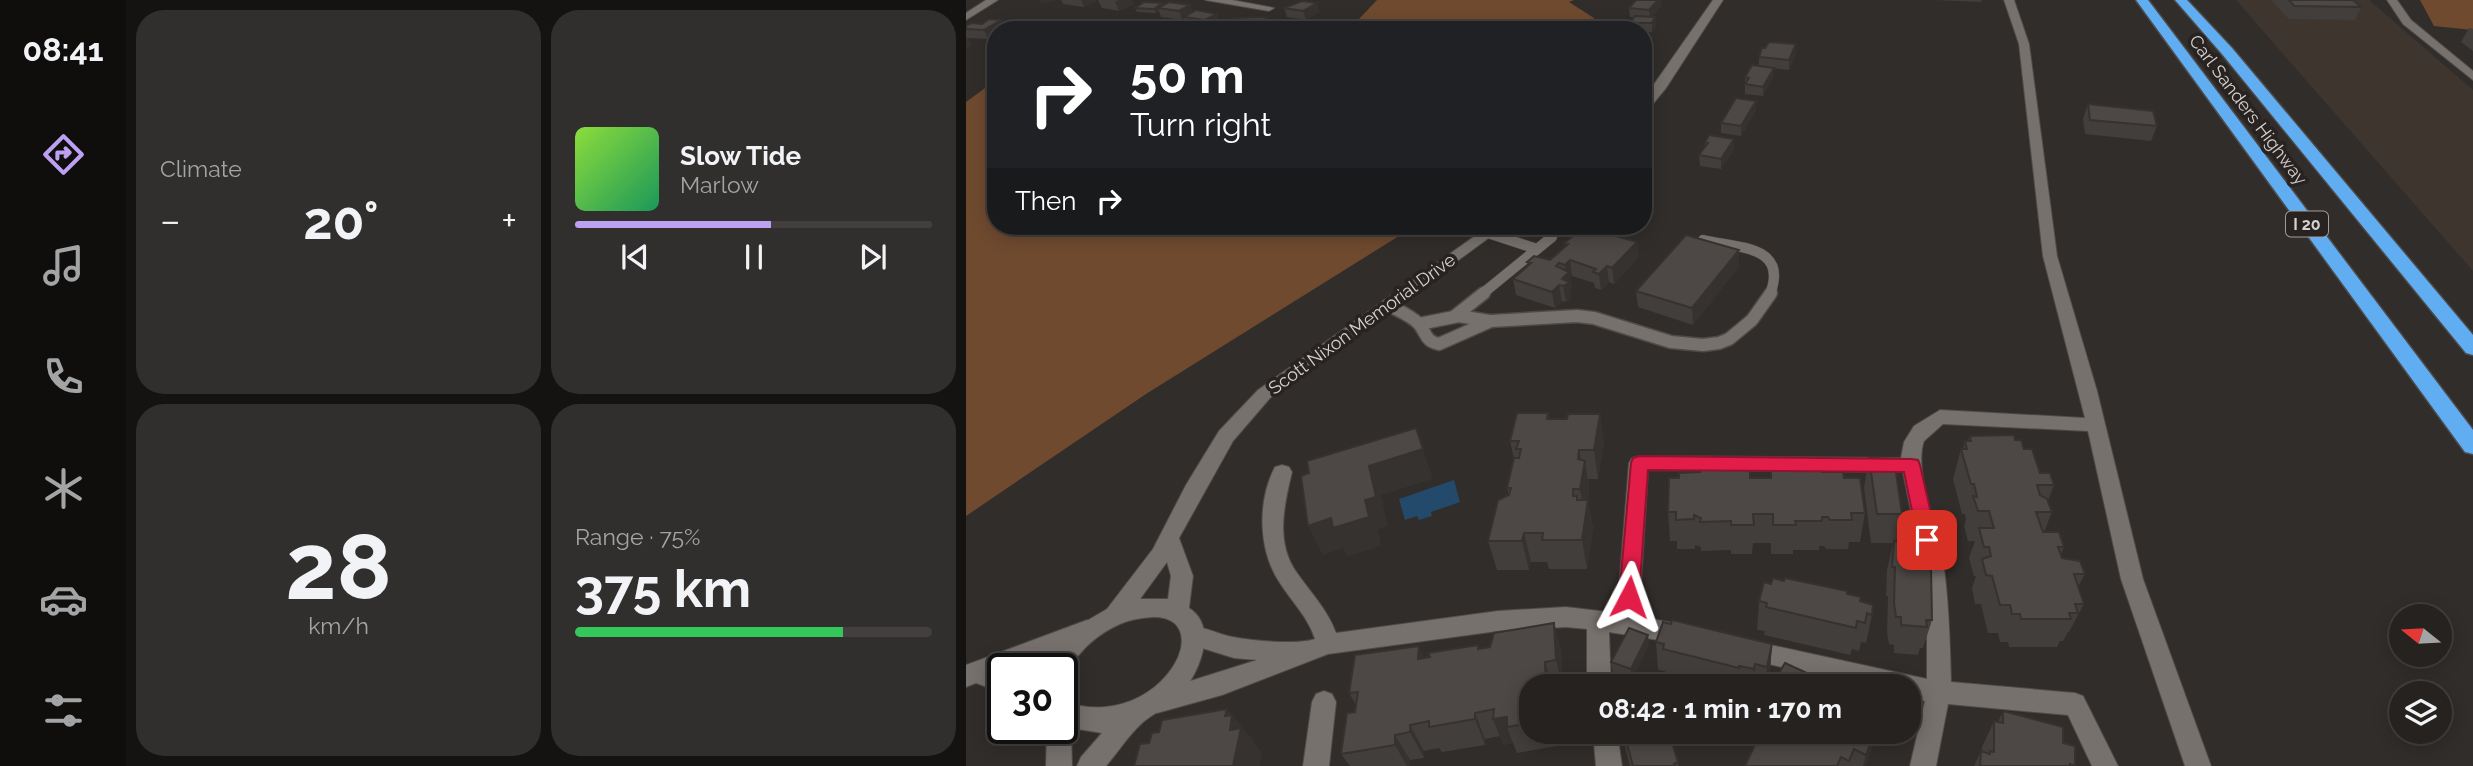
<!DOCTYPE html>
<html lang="en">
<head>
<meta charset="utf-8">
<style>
	body { margin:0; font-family:Raleway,sans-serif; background:#312f2d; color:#f1f3f6; height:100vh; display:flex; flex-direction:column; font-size:26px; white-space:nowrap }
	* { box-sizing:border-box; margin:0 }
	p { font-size:23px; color:#a3a4a5 }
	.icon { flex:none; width:38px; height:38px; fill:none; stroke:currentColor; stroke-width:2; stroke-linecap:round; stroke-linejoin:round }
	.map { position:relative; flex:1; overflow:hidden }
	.side { display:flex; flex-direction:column; gap:10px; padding:10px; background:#141312; width:840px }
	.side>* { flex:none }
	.hud { position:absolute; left:21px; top:21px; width:665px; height:214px; border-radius:28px; box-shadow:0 4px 18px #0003,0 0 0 2px #423f3e; background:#202124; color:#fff; overflow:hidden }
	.needle { width:46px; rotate:288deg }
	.buttons { position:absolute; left:1423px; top:604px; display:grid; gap:14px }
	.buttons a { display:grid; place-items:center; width:63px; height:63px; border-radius:50%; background:#252220; box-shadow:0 4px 18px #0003,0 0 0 2px #423f3e; font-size:35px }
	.speed { position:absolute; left:21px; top:653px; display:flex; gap:14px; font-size:35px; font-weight:700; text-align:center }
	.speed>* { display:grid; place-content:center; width:91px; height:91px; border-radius:50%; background:#252220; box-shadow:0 4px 18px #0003,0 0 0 2px #423f3e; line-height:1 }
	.speed .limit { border:4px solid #111; border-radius:10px; background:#fff; color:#111 }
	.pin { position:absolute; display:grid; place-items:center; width:60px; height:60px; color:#fff; margin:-30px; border-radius:14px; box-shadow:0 4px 10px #0006 }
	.me { position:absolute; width:77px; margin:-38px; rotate:4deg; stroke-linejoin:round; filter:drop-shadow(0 0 5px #0008) }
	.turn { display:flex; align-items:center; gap:24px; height:147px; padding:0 28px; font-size:32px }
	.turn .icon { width:91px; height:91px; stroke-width:2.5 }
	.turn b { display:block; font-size:49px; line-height:60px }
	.then { display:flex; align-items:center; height:66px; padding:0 28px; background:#0003; gap:14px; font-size:26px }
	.big { font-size:52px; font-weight:700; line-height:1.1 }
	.side .card { flex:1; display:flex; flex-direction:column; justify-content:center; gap:10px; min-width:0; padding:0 24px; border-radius:28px; background:#312f2d }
	.side .dial { align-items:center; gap:0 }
	.dial b { font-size:91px; line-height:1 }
	.song { display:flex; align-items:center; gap:21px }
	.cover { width:84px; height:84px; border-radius:10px; background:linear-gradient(135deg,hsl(90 70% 55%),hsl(150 70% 35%)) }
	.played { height:7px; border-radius:4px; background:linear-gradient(90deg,#bca0f2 55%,#423f3e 55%) }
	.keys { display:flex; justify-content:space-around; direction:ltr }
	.heat { display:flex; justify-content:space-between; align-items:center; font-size:38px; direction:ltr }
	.charge { height:10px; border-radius:5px; background:linear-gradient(90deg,#34c759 75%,#423f3e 0) }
	.side .tiles { flex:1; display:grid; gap:10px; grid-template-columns:repeat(2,1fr) }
	.trip { position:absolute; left:553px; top:674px; width:402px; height:70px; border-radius:28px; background:#252220; box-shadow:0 4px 18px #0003,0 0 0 2px #423f3e; font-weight:700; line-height:70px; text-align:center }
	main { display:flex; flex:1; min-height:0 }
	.tab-bar { display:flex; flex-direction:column; width:126px; justify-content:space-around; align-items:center; background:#0f0e0d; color:#a3a4a5 }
	.tab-bar .icon { width:49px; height:49px }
	.tab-bar .selected { color:#bca0f2 }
	.tab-bar b { font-size:32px; color:#f1f3f6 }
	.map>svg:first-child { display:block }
	.built { fill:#3f352f }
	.green { fill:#6f4a2f }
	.water { fill:#244a6b }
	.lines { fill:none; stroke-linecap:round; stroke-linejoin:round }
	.service-far1-casing { stroke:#4d4a48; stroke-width:11 }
	.service-casing { stroke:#4d4a48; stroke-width:15 }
	.minor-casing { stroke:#4d4a48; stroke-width:2 }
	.tertiary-casing { stroke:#4d4a48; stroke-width:2 }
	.secondary-casing { stroke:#4d4a48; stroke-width:2 }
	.motorway-casing { stroke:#4d4a48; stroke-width:3 }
	.service-far1 { stroke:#76716d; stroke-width:10 }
	.service { stroke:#76716d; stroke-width:12 }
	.minor { fill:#76716d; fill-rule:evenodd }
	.tertiary { fill:#76716d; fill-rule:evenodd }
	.secondary { fill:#76716d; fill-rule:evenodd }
	.motorway { fill:#61adf1; fill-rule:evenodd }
	.wall { fill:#423e3b }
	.shaded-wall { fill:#363230 }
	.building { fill:#4d4845; stroke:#363230; stroke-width:2 }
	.route { fill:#e11d48; stroke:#92132f; stroke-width:2 }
	.labels { text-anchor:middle; stroke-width:7; stroke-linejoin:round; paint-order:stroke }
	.shield { fill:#282321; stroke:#a09d9c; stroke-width:2 }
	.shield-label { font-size:16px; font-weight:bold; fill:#d4d1d0 }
	.street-label { font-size:18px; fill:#d4d1d0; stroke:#282321 }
</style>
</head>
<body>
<main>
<nav class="tab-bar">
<b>08:41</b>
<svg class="icon selected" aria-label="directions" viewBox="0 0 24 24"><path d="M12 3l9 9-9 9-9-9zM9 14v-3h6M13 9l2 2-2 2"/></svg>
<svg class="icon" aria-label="music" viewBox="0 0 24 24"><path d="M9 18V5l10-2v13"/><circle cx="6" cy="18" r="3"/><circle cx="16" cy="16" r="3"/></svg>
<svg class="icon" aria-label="phone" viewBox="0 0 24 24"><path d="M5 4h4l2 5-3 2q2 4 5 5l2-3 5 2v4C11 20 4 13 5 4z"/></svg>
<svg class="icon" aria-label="climate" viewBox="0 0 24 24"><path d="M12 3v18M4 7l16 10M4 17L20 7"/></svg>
<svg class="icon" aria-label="car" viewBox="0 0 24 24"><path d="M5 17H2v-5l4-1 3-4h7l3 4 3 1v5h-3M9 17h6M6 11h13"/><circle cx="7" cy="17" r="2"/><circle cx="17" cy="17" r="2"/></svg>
<svg class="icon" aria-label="filters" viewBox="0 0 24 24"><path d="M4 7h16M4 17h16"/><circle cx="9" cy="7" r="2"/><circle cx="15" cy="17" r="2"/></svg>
</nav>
<section class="side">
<div class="tiles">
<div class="card"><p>Climate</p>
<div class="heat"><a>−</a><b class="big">20°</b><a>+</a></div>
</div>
<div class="card">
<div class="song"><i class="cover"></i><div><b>Slow Tide</b><p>Marlow</p></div></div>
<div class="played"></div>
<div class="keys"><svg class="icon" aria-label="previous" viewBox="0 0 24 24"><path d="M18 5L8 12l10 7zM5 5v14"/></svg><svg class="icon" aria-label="pause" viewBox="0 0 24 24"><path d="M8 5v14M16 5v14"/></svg><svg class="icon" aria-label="next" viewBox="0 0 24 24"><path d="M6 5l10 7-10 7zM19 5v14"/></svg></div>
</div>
<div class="card dial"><b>28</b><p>km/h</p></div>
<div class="card"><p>Range · 75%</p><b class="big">375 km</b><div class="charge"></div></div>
</div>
</section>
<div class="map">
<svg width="1507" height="766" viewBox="0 0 1507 766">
	<rect width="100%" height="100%" fill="#312d2a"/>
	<polygon class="built" points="1270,0 1403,0 1507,90 1507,271"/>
	<g class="green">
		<polygon points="411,0 608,0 603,2 628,18 622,30 364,30 393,19"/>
		<polygon points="1454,0 1507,0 1507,30 1468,26"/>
		<polygon points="30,80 30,226 449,226 180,394 0,516 0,102"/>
	</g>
	<polygon class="water" points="488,480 494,502 465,512 466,516 453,520 451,516 439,520 433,499"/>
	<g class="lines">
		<defs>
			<g id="service-far1">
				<polyline points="522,233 571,249"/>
				<path d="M737,240C771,248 823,245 804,294"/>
				<polyline points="516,294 586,237"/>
			</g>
			<g id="service">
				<path d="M422,305C431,310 446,316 453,324C461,334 459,341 473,344L525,321L611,316L628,318L705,342L737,345L753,343L763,339L786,320L805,293"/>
				<polyline points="489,316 518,293"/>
				<polyline points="453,324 493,316 523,321"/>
			</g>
			<g id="minor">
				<polygon points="20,0 32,0 0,20 0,13"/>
				<polygon points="239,0 266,0 308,8 303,11"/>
				<path d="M1038,0H1048L1063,44L1091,256L1131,391L1177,579L1245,766H1219L1155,579L1122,431L977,424L958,441C947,470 973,535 978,568C983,606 984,644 985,682L1109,693L1117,696L1152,766H1126L1102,715L982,704L970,766H944L959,701L943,698V686H893L774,657L771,650L774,643L782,640L961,679V615L956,566L937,472L682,470L673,616L725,627L728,634L725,641L717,644L643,632L645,686H621V629L600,627L532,631L362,654L256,695L191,713L183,710L179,702L183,694L291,660L268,658L220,643L217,636L220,629C235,623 252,635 267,637C288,641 331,645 349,639C342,617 326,602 314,583C292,551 291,501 309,467L316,465L323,467L326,472C318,505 309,543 331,573C345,593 361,609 370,633L532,611L600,607L651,613L663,463L666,458L673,456L935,458L938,442L948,426L974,410L1119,418L1077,256L1053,44Z"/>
				<polygon points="1421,0 1431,0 1445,20 1507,71 1507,80 1437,24"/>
				<polygon points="358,691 366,694 370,702 363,766 337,766 346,702 350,694"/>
				<polygon points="627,732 651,732 656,766 630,766"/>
			</g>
			<polygon id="tertiary" points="121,620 129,623 132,630 129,637 48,668 37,668 37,693 10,683 0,687 0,665"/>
			<g id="secondary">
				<polygon points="747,0 757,0 700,88 681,111 677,112 677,100"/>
				<path d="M523,226H539L304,398L267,441L213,538L227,576L223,608C253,627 233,674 214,695C203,708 186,713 175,724C162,736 152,752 140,766H111L115,757L136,733L105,728L106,766H80L81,728H96V701C190,735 253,622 191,617C179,617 166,619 154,624C138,631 123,642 112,656C106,663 104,673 96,677V668H80L95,642L112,626L141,609L187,549L220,485L253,431L292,390ZM201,562L205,576L202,599H174Z"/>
			</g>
			<g id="motorway">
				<polygon points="1170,0 1182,0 1507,430 1507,454 1499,452"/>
				<polygon points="1209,0 1221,0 1266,48 1507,335 1507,355 1500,353 1256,54"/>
			</g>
		</defs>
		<use href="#service-far1" class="service-far1-casing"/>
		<use href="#service" class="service-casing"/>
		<use href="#minor" class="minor-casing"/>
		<use href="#tertiary" class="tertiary-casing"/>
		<use href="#secondary" class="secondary-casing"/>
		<use href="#motorway" class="motorway-casing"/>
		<use href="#service-far1" class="service-far1"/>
		<use href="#service" class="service"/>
		<use href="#minor" class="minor"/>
		<use href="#tertiary" class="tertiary"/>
		<use href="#secondary" class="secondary"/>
		<use href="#motorway" class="motorway"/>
	</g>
	<g class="wall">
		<polygon points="95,0 130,0 130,1 118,7 97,4"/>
		<polygon points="132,0 165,0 167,4 153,11 136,8"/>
		<polygon points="670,0 700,0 696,0 696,5 686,17 689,17 690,26 686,32 677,32 677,30 665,30 664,23 668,17 664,17 663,8"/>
		<polygon points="968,0 1016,0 1015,2"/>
		<polygon points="1305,0 1387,0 1395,7 1389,20 1323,19"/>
		<polygon points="196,3 197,5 227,12 251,14 255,23 243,29 221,26 218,19 217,20 195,17 193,11 190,13 171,12 169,8"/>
		<polygon points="318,8 354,12 340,20 321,17"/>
		<polygon points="35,20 40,29 30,30 30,35 23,39 1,38 5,45 0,48 0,26"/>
		<polygon points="259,25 305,26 301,30 261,30"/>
		<polygon points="1503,28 1507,29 1507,51 1495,42"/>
		<polygon points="830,54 823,70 807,68 807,77 797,96 779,94 779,77 793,66 793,57"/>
		<polygon points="790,101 790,111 775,136 755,133 755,123"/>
		<polygon points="1122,104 1191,126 1185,141 1119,134 1117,119"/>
		<polygon points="768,139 768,149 755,169 734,166 733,155 739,148 739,142"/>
		<polygon points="671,242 672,258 648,284 643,282 635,290 629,288 628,283 606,276 604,278 606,289 604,290 605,298 600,302 596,301 589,308 550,295 547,279 562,265 561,262 584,260 599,246 598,243"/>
		<polygon points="773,266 727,325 672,307 670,291"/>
		<polygon points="582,413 583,419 601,419 634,414 638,444 632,479 622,479 623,490 622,500 627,529 621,569 583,569 581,562 565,562 563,570 531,570 522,541 543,495 541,488 548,459 544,441"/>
		<polygon points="1004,436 1049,440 1058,449 1074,473 1088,485 1082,501 1086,512 1078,532 1098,547 1095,554 1096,558 1119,574 1112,587 1118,604 1103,632 1102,632 1097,641 1094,641 1091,647 1043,647 1042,642 1034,642 1032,633 1022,633 1015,604 1009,604 1006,588 1010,576 1008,576 1003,558 1009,541 1002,541 998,526 1000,520 999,514 996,514 987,479 995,449 997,449 999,441 1002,441"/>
		<polygon points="903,458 936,514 930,542 931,542 932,536 966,620 957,648 954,648 952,655 928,653 928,645 923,644 921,632 922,596 920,596 921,570 927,543 905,543 898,488"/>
		<polygon points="842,463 856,472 878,478 899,513 894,542 883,542 882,549 860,549 858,546 853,546 853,550 827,550 827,554 805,554 805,543 787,543 786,554 765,554 765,550 735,551 735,547 729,545 729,549 711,549 711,541 704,541 702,512 713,478 752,470 784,478 804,478 805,466 826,470 841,469"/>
		<polygon points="881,594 894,601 906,615 900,643 895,642 893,651 886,649 884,655 798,635 799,631 791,630 793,601"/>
		<polygon points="588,623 595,651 597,686 565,686 565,732 601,732 602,744 551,753 547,743 537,745 534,736 519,739 519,745 476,752 473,748 458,751 458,758 444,760 444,766 384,766 375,754 389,712 390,705 383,693 459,657 512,645 514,649 524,647"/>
		<polygon points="690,642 806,644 804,671 801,686 736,686 699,676 699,671 692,670"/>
		<polygon points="683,645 666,680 647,673 645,662"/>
		<polygon points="1037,711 1097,743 1109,766 1008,766 1015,751 1016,752 1016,747 1028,721 1032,722"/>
		<polygon points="655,732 699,732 702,744 712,762 712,766 664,766"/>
		<polygon points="793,732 912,732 899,766 779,766 795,734 795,733"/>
	</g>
	<g class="shaded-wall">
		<polygon points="73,0 89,0 89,1 74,3"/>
		<polygon points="115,0 130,0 130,1 118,7"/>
		<polygon points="153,0 165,0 167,4 153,11 149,2"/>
		<polygon points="692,0 696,0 696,5 684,19 683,10"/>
		<polygon points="196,3 198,8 192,8 193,11 190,13 188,9"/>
		<polygon points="351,3 354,12 340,20 337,11"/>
		<polygon points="224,5 228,13 218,17 218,19 217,20 213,11"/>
		<polygon points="251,14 255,23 243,29 239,20"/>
		<polygon points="302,17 305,26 301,30 296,30 294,25"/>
		<polygon points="689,17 690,26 686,32 686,23"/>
		<polygon points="35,20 40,29 30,30 30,35 23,39 18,30"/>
		<polygon points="0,37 5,45 0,48"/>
		<polygon points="683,38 684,48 677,55 677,45"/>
		<polygon points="830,44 830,54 823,70 823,60"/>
		<polygon points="808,68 807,77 797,96 797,87"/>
		<polygon points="790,101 790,111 775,136 775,126"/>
		<polygon points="768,139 768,149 755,169 755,159"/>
		<polygon points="671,242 672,258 648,284 646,268"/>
		<polygon points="773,250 773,266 727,325 726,308"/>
		<polygon points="604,260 606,276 604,278 606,289 604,290 605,298 600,302 596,279 600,275 599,265"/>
		<polygon points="641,266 643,282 635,290 633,274"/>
		<polygon points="593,285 596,301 589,308 586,292"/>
		<polygon points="634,414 638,444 632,479 628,450"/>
		<polygon points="450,428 467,479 415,495 422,526 412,530 415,546 381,557 377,548 357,555 342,526 399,500 403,466"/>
		<polygon points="613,450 617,472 619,461 623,490 621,505 622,500 627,529 621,569 616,540 619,519 614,489 612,459"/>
		<polygon points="558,533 565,562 563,570 556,541"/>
		<polygon points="588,623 595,651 597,686 590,660"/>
		<polygon points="682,635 683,645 666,680 665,669"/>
		<polygon points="806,644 804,671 801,686 799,686 801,667"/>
		<polygon points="453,646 466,673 452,659"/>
		<polygon points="579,662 586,686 581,686"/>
		<polygon points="789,664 788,686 787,686 788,669"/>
		<polygon points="261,709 288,741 288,743 296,753 294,766 267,766 264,730 259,716"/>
		<polygon points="509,713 519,739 519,745 509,719"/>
		<polygon points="541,717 541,727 547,743 537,745 527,719"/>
		<polygon points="444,725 458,751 458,758 444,732"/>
		<polygon points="909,732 912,732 899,766 897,766 900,755"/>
		<polygon points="429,735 444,760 444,766 441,766 429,745"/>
	</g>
	<g class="building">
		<polygon points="670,0 692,0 683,10 663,8"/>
		<polygon points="1323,0 1387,0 1395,7 1328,6"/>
		<polygon points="336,1 351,3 337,11 318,8"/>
		<polygon points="178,2 196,3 188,9 169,8"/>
		<polygon points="203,2 224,5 213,11 192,8"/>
		<polygon points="230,10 251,14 239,20 218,17"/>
		<polygon points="669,16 689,17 686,23 664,23"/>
		<polygon points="302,17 294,25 259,25 266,18"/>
		<polygon points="23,19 35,20 18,30 0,29 0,26 5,23 16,24"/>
		<polygon points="677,37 683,38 677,45"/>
		<polygon points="803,42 830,44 823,60 793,57 796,48 799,48"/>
		<polygon points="786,65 808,68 797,87 779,84 783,78 779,77"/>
		<polygon points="770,98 790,101 775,126 755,123"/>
		<polygon points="1122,104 1187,111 1191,126 1124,120"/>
		<polygon points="743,135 768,139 755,159 733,155 742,143 739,142"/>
		<polygon points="619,227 671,242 646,268 641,266 633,274 627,272 630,269 604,260 599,265 593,263 590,266 603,272 596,279 603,282 598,286 593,285 586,292 547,279 565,263 561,262 568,256 584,260 602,244 598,243"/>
		<polygon points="720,235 773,250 726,308 670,291"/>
		<polygon points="551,413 582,413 581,419 601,419 602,414 634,414 628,450 613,450 612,459 619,461 614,489 607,489 607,496 611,496 611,500 622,500 616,540 576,540 577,533 558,533 556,541 522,541 532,500 543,495 545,488 541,488 548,458 553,458 555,449 550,449 553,441 544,441"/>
		<polygon points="450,428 457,449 403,466 410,497 399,500 403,517 367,528 365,518 342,526 335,476 343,473 341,461"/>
		<polygon points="1048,435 1049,440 1055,440 1058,449 1066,449 1074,473 1084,473 1088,485 1071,485 1074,495 1081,499 1086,512 1070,512 1077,532 1093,532 1098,547 1092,547 1096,558 1114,561 1119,574 1108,574 1118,604 1109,604 1112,613 1103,613 1105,619 1055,619 1054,614 1046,614 1044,605 1034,605 1026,576 1020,575 1016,559 1025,556 1023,547 1018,547 1013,528 1028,528 1023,511 1012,511 1007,496 1011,497 1008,484 1005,484 995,449 1001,449 999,441 1005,441 1004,436"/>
		<polygon points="903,458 928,459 936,514 911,514"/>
		<polygon points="842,463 855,463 856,472 877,472 878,478 894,478 899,513 885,513 886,520 864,520 862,517 856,517 856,521 829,521 830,525 807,525 807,514 787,514 788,525 765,525 765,521 734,522 735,518 728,515 728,519 710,520 710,512 702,512 703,478 713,478 713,473 734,472 734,469 740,470 739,465 752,465 752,470 763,470 762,466 784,466 784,478 805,478 805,466 826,466 826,470 843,469"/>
		<polygon points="932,536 956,538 956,544 961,545 965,567 966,620 960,620 961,627 935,625 935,617 930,617 928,603 929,567 926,567 928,541 933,542"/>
		<polygon points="807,578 818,581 819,578 881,591 881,594 895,597 894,601 907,605 906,615 901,613 899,623 891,621 890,628 800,607 801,603 793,601 798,582 805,584"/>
		<polygon points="706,620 806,644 801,667 789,664 788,669 773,666 773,668 697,649 698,644 690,642 697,622 705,624"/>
		<polygon points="588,623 590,660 579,662 580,685 593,683 593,686 565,686 565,723 541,727 541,717 527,719 528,709 509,713 509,719 463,727 463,721 444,725 444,732 429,735 429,745 375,754 381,713 389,712 392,692 383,693 389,655 453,646 452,659 464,657 462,653 512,645 512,649 524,647 528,633"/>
		<polygon points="663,628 682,635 665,669 645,662"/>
		<polygon points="819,663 856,680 853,686 805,686"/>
		<polygon points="675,682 676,686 662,686"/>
		<polygon points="261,709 259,716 266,715 264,730 275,728 267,766 168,766 174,744 183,743 186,733 193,732 196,720"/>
		<polygon points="1037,711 1097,727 1097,743 1109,746 1109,766 1104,764 1104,766 1014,766 1015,751 1024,754 1024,751 1028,752 1028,721 1037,723"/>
		<polygon points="658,732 699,732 702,744 706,742 712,762 708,764 709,766 667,766"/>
		<polygon points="800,732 909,732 900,755 888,749 883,761 875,757 871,766 779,766 794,734 797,736"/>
	</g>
	<polygon class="route" points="673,456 945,459 952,460 954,465 971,540 968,546 961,548 954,546 952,540 938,472 682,470 673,597 670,603 663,606 656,603 653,597 665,463 667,458"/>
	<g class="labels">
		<rect class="shield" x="1320" y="211.5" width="42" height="25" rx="5"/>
		<g class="shield-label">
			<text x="1341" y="230">I 20</text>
		</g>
		<g class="street-label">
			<text transform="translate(1282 110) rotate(53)" y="6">Carl Sanders Highway</text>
			<text transform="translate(396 324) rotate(-36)" y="6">Scott Nixon Memorial Drive</text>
		</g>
	</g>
</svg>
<div class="buttons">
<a><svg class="needle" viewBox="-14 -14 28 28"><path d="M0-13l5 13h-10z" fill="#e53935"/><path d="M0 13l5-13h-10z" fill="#a3a4a5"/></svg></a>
<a><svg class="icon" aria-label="layers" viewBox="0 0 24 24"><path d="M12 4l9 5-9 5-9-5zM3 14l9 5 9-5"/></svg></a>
</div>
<div class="speed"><div class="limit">30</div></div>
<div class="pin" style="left:961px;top:540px;background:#d93025"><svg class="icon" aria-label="arrive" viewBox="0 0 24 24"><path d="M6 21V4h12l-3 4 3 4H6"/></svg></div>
<svg class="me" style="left:663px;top:597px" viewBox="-20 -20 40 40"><path d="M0-17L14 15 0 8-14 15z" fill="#e11d48" stroke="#fff" stroke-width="4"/></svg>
<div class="trip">08:42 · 1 min · 170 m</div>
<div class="hud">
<div class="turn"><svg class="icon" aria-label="right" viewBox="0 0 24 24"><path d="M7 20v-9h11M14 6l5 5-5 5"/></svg><div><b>50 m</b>Turn right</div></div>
<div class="then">Then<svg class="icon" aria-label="right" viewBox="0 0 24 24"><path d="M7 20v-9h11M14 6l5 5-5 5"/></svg></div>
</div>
</div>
</main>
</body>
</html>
